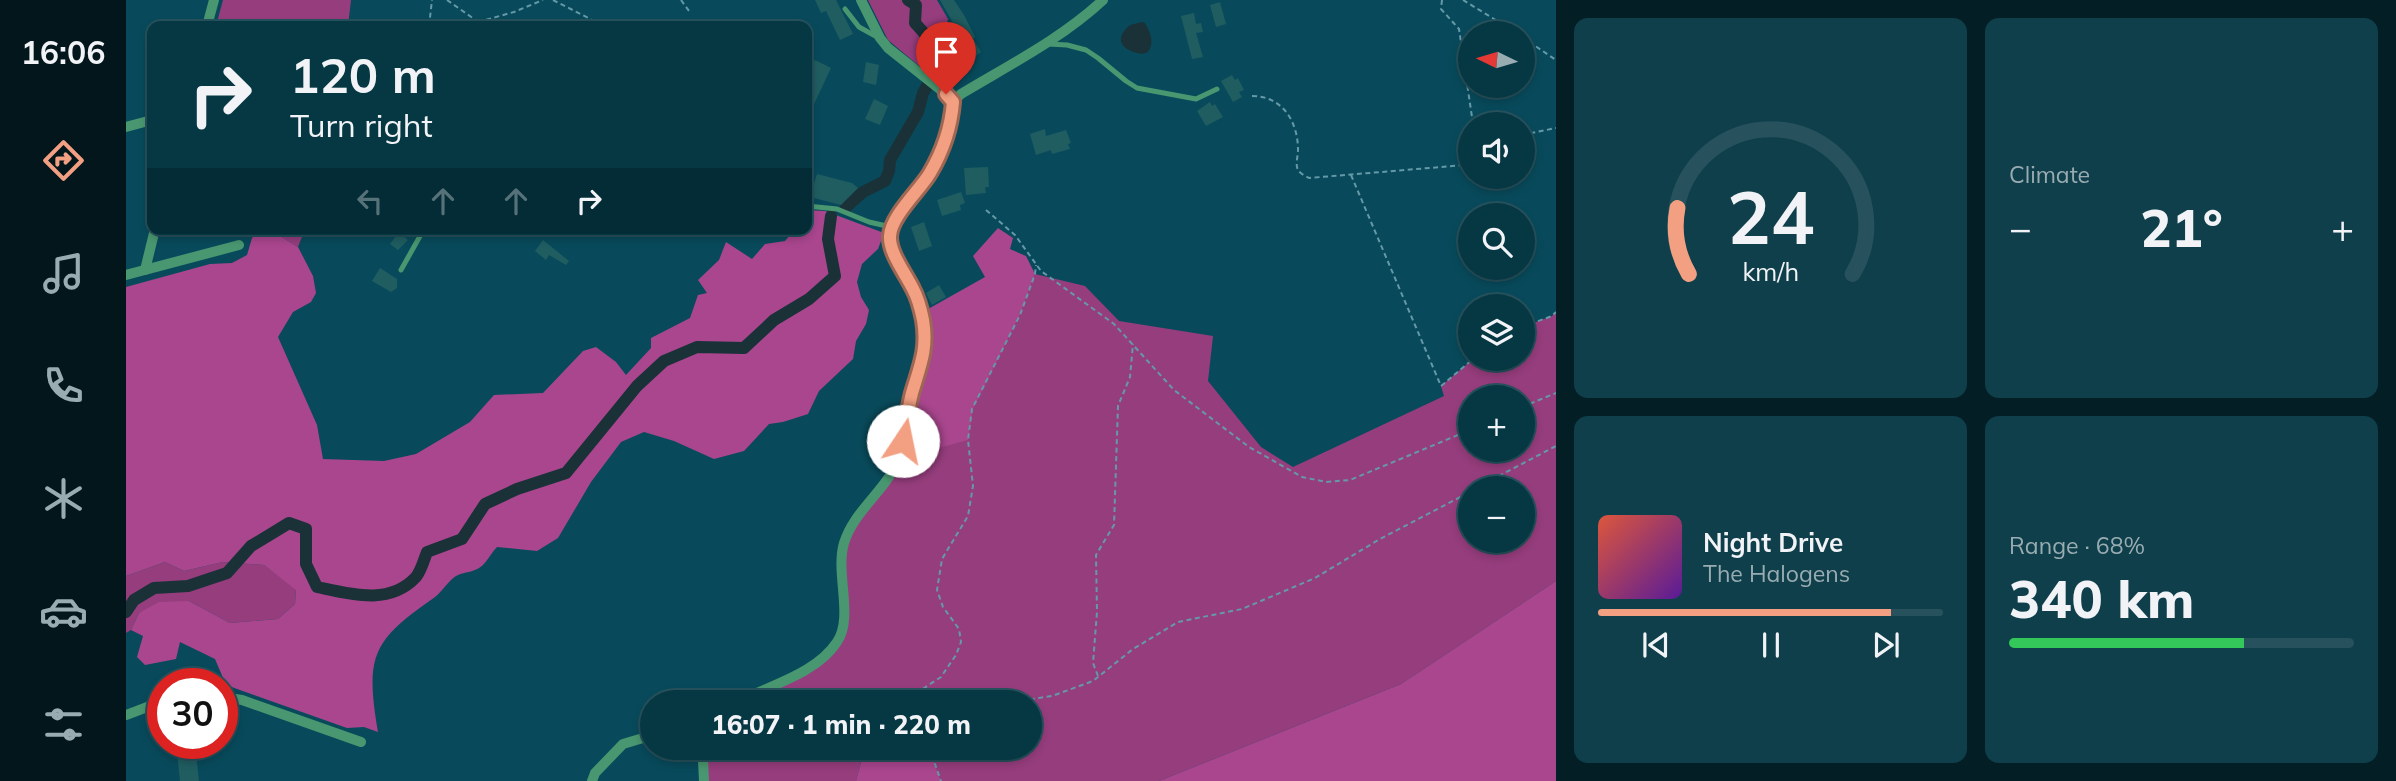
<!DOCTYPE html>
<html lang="en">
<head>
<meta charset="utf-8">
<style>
	body { margin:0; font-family:Mulish,sans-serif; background:#0f3f4b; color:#f1f3f6; height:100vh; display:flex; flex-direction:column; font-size:26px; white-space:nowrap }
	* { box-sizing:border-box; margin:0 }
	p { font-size:23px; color:#98acb2 }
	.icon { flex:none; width:38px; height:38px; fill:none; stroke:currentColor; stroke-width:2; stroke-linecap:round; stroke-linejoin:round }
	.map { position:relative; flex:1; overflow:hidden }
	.sheet { display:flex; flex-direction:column; gap:18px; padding:18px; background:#031f25; width:840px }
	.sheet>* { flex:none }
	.banner { position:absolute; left:21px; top:21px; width:665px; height:214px; border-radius:14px; box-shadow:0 4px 10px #0003,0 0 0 2px #27525d; background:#063844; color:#f1f3f6; overflow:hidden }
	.needle { width:46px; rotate:275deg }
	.controls { position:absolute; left:1332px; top:21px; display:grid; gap:14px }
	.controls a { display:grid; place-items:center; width:77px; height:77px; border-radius:50%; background:#063844; box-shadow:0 4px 10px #0003,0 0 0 2px #27525d; font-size:35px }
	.speed { position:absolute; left:21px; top:668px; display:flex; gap:14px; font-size:35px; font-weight:700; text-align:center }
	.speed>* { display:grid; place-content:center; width:91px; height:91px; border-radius:50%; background:#063844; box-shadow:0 4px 10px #0003,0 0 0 2px #27525d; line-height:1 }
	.speed .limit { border:10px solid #d22; background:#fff; color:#111 }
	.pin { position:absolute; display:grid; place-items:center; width:60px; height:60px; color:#fff; margin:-72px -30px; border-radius:50% 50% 50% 0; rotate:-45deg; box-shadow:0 0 7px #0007 }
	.pin .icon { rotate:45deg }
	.me { position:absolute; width:77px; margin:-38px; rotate:11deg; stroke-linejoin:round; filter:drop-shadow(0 0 5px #0008) }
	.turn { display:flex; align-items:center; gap:24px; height:147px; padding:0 28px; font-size:32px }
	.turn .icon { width:91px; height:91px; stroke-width:2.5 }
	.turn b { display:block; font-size:49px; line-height:60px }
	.lanes { display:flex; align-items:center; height:66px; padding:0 28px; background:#0003; justify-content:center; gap:35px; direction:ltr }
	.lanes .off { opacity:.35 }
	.big { font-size:52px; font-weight:800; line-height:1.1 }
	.sheet .widget { flex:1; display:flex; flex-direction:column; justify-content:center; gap:10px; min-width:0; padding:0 24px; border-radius:14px; background:#0f3f4b }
	.sheet .dial { align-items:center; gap:0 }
	.dial svg { height:182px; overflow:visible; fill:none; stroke:#27525d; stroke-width:7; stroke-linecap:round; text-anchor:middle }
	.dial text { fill:#f1f3f6; stroke:none }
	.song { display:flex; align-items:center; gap:21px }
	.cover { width:84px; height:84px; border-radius:10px; background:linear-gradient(135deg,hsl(10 70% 55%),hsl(270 70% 35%)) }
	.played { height:7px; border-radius:4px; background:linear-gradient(90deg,#f39f82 85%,#27525d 85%) }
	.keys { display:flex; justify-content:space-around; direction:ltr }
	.heat { display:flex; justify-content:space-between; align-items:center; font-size:38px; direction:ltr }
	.charge { height:10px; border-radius:5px; background:linear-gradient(90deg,#34c759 68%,#27525d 0) }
	.sheet .tiles { flex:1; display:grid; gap:18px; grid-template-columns:repeat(2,1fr) }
	.trip { position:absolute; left:514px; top:690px; width:402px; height:70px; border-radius:35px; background:#063844; box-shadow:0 4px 10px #0003,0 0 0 2px #27525d; font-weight:800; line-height:70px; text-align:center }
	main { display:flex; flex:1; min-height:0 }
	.menu { display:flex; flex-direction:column; width:126px; justify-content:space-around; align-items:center; background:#02161b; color:#98acb2 }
	.menu .icon { width:49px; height:49px }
	.menu .active { color:#f39f82 }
	.menu b { font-size:32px; color:#f1f3f6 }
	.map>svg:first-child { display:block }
	.green { fill:#963d7d; fill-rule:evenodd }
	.forest { fill:#aa468e }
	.water { fill:#1a3138 }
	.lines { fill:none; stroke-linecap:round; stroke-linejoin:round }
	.canal { stroke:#1a3138; stroke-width:12 }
	.building { fill:#1f5d61 }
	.path { stroke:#6599a7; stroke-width:2; stroke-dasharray:5 3.5; stroke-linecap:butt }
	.lane { stroke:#499770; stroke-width:5 }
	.street { stroke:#499770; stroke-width:10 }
	.route-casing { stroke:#9e6754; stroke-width:18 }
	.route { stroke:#f39f82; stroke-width:12 }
</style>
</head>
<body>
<main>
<nav class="menu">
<b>16:06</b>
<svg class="icon active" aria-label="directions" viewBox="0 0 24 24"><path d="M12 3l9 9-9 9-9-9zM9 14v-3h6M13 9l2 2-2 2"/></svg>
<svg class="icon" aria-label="music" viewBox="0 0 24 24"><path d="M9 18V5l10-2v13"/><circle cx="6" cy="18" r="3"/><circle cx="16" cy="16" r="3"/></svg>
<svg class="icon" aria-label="phone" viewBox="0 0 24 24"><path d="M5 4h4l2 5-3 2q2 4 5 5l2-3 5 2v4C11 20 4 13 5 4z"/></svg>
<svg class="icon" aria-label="climate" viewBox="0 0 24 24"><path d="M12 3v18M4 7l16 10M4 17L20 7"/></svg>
<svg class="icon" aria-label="car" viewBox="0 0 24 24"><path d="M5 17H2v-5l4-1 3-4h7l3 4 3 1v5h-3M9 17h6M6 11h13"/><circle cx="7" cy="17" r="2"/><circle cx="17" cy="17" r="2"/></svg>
<svg class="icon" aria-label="filters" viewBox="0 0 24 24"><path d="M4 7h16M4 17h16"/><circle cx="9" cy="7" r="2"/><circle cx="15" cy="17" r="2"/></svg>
</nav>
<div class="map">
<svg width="1430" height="781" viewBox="0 0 1430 781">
	<rect width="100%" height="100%" fill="#084a5b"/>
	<g class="green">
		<polygon points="97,0 225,0 222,26 90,26"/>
		<polygon points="742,0 811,0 822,19 815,43 818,64 809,79 762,40"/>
		<polygon points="156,229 179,229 172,247 154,236"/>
		<path d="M909,274L959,286L993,321L1087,336L1082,381L1135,447L1167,467L1318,396L1315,386L1347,359H1396L1397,327L1426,316L1430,312V581L1275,684L1033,781H815L803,747H905V702H612L692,661L718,630L717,544L762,477L777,441L842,440L846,409L894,315ZM1344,397H1396V450H1344ZM1344,488H1396V541H1344Z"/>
		<polygon points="39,562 58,571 97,562 138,565 170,589 169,604 152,619 104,623 63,601 13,613 5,630 0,633 0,576"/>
		<polygon points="580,747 744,747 738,751 730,781 578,781"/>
	</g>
	<g class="forest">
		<path d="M681,210L699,211L758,233L752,249L736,264L731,282L735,297L743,310L740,324L730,341L727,359L693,391L682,414L657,422L643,424L618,451L588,459L548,441L518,432L495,442L465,482L432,538L411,551L371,547C365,553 360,564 353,568C347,572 339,572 332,575C323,579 317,591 309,597C246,641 239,655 252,732L238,727L221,728L100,685L89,659L54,642L50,659L19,665L11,657L17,636L5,630L13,613L33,602L63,601L104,623L152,619L169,604L170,590L138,565L97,562L58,571L39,562L0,576V287L84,264L106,263L121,255L126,238L134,229H156L154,236L172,247L187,276L190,293L185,302L167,312L152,337L191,425L197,459L258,461L290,454L344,422L368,395L417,393L457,351L470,347L490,362L500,375L525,348V338L564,318L572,295L581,293L572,280L593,260L600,242L626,259L639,244L659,241L669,229H681Z"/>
		<polygon points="872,228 887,238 884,249 900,256 909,274 894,315 847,409 842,440 801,451 777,441 796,366 795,313 859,277 847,256"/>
		<polygon points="1430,581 1430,781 1033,781 1275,684"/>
		<polygon points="744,747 803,747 815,781 730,781 738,751"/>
	</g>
	<path class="water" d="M1016,22L1019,23C1024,32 1029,42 1022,52L1016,54C997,51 986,40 1004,25Z"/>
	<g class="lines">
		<g class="canal">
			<polyline points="782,0 790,5 789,23 799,34 811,69 806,79"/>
			<polyline points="720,207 737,192 759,181 763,171 764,160 792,112 797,93 802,84"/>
			<path d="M0,612L8,600L28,588L62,586L101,573L125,546L163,523L180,529V564L191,587C224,594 263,606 290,577C295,571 298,560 301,552L336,539L359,504L391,489L440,473L511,386L538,361L571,347L618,348L648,320L683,299L709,276L702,239L705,216"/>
		</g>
	</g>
	<g class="building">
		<polygon points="689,0 710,0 727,34 714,40 700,11 695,13"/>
		<polygon points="814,0 828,0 838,15 849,37 847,39 855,52 847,58"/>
		<polygon points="1094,2 1100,24 1090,27 1084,5"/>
		<polygon points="1068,13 1070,24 1075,23 1077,32 1070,33 1077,57 1066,59 1055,16"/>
		<polygon points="689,60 705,68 681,119 681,76"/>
		<polygon points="740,62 753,65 750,85 737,82"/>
		<polygon points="1106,75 1109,80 1112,78 1118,90 1113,92 1116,97 1107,102 1095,81"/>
		<polygon points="748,99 762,106 754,125 739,119"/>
		<polygon points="1084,102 1086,106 1089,104 1097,117 1080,126 1071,111"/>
		<polygon points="919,129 920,136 940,130 945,143 942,144 944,149 926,154 925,150 910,155 904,134"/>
		<polygon points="862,167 863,187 859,187 860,193 840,195 838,168"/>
		<polygon points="691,174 726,183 732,188 715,205 684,197"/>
		<polygon points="835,192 839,203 834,205 835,210 816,216 811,200"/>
		<polygon points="798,222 806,246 793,251 785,227"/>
		<polygon points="273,232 282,240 272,250 264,244"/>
		<polygon points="417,240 443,261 440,265 423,255 420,260 409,251"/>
		<polygon points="254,268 271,279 271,288 265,292 246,281"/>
		<polygon points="813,285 820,297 806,305 800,293"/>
		<polygon points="50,744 69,744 73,781 54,781"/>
	</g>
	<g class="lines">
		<g class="path">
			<polyline points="321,0 358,26"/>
			<polyline points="427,0 478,26"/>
			<polyline points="555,0 563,11"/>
			<polyline points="1316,0 1315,9 1333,29 1347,124"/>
			<polyline points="1337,0 1391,33"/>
			<polyline points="352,22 388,12 417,0"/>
			<polyline points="303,26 306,0"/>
			<polyline points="1396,37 1430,60"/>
			<path d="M1126,96C1156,96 1172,121 1172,150C1172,155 1170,161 1171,167C1172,173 1178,175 1183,178L1339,165L1344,158"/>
			<polyline points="1396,135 1430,128"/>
			<polyline points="1225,175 1315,386 1347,359"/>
			<polyline points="860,210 889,235 915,271 988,324 1048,390 1123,447 1176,477 1200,482 1224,480 1344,430"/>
			<polyline points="1396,327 1426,316 1430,312"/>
			<polyline points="1396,407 1430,393"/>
			<polyline points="1350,488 1430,446"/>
			<polyline points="972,676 967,663 971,612 970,555 988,525 992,406 1004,377 1007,344"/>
			<polyline points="787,702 792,692 815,677 830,655 835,642 833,629 817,607 811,590 816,559 842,516 847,486 842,440 846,409 894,315 909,274 910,265"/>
			<polyline points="887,702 926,696 967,681 1007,649 1052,622 1116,609 1189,578 1254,539 1344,492"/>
			<polyline points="803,747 815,781"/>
		</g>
		<g class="lane">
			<polyline points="719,9 733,27 753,38"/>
			<polyline points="922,44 941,45 960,50 972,58 1000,81 1011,88 1070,99 1091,89"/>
			<polyline points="681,206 711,209 743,222 765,227"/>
			<polyline points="275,270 298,229"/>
		</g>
		<g class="street">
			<polyline points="81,26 88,0"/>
			<path d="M827,102L835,94C883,65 935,39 977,0"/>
			<polyline points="0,127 26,120"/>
			<polyline points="19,270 29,229"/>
			<polyline points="0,275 113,245"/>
			<polyline points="96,697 116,700 235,742"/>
			<path d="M612,702C644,685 690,674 711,642C728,617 709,573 718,543C726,517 748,499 763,477C778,452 778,423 785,395C790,378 798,363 799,344C799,327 795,308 789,292C781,275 762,254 764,234C766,217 791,192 801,177C817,155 825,128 827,102L820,94L762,48L754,38L735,0"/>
			<polyline points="0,715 37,701"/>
			<polyline points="466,781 469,773 497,744 527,735"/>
			<polyline points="578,781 577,760 580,747"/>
		</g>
	</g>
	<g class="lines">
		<defs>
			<path id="route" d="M777,441C780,425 782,409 786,393C794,366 802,349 797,320C795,310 792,298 787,289C780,274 763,253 764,236C765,216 794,190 804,173C817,151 825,127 827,102L820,94"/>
		</defs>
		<use href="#route" class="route-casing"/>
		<use href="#route" class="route"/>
	</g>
</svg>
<div class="controls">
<a><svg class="needle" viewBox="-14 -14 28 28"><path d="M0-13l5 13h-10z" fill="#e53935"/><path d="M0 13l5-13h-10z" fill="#98acb2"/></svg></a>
<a><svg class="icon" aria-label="sound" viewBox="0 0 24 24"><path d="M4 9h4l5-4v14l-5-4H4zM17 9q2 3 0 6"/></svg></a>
<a><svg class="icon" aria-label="search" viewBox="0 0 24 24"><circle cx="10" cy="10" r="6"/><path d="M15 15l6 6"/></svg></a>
<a><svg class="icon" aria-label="layers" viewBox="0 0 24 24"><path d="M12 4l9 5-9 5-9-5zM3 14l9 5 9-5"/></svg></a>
<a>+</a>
<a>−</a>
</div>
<div class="speed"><div class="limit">30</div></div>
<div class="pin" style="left:820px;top:94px;background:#d93025"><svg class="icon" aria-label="arrive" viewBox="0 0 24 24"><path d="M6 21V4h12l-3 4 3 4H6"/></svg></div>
<svg class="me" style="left:777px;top:441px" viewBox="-20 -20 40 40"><circle r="19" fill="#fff"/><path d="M0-13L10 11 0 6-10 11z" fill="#f39f82"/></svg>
<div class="trip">16:07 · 1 min · 220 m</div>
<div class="banner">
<div class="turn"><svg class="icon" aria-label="right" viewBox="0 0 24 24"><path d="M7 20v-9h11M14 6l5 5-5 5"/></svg><div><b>120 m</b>Turn right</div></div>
<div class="lanes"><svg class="icon off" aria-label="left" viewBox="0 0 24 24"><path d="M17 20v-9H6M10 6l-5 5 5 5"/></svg><svg class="icon off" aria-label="ahead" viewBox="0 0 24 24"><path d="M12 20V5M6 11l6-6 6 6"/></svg><svg class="icon off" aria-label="ahead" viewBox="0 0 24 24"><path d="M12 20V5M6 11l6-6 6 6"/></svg><svg class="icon" aria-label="right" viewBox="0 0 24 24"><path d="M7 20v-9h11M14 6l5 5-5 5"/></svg></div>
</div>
</div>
<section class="sheet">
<div class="tiles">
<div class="widget dial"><svg viewBox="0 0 100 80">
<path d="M14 69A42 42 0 1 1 86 69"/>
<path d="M14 69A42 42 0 0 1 9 40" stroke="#f39f82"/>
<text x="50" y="56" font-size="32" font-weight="700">24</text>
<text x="50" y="72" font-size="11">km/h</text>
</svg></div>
<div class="widget"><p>Climate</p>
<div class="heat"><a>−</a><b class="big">21°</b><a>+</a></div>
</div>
<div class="widget">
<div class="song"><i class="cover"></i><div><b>Night Drive</b><p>The Halogens</p></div></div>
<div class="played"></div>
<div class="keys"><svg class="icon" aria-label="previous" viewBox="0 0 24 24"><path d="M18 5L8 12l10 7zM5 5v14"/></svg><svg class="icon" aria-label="pause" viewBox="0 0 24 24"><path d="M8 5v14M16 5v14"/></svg><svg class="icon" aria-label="next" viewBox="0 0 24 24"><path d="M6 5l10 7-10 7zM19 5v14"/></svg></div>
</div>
<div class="widget"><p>Range · 68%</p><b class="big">340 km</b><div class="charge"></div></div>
</div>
</section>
</main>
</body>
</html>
